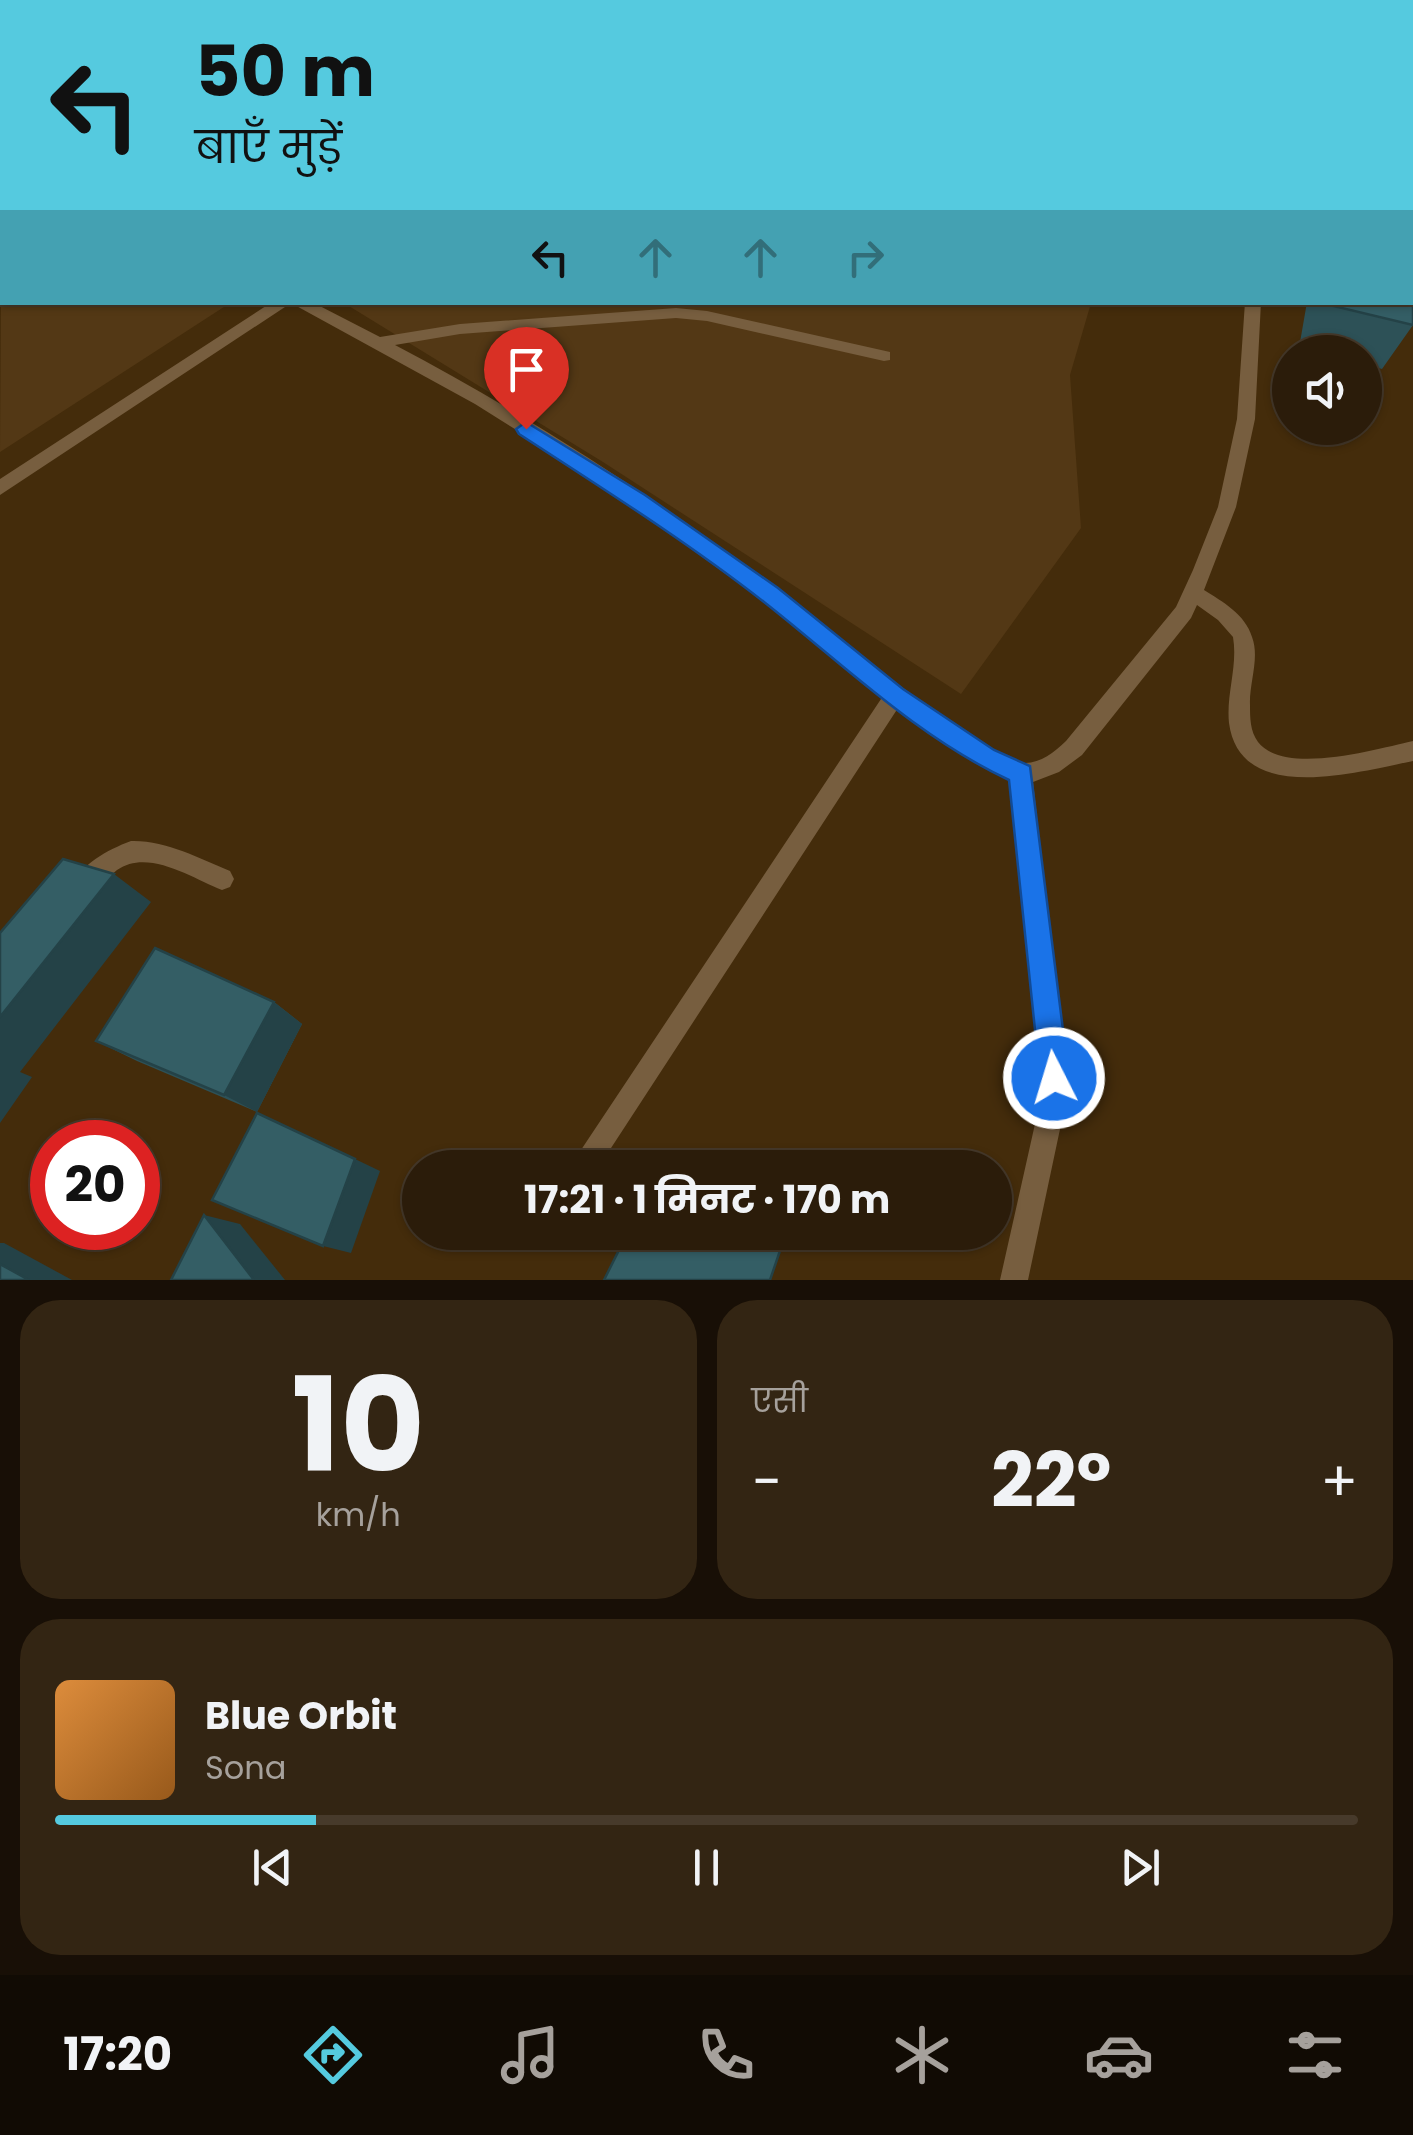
<!DOCTYPE html>
<html lang="hi">
<head>
<meta charset="utf-8">
<style>
	body { margin:0; font-family:Poppins,"Noto Sans Devanagari",sans-serif; background:#332513; color:#f1f3f6; height:100vh; display:flex; flex-direction:column; font-size:38px; white-space:nowrap }
	* { box-sizing:border-box; margin:0 }
	p { font-size:32px; color:#a6a19c }
	.icon { flex:none; width:55px; height:55px; fill:none; stroke:currentColor; stroke-width:2; stroke-linecap:round; stroke-linejoin:round }
	.map { position:relative; height:1280px; overflow:hidden }
	.side { display:flex; flex-direction:column; gap:20px; padding:20px; background:#180f06; flex:1 }
	.side>* { flex:none }
	.banner { position:absolute; left:0px; top:0px; width:1415px; height:305px; box-shadow:0 2px 8px #0004,0 0 0 2px #473a2b; background:#55cadf; color:#111; overflow:hidden }
	.fabs { position:absolute; left:1272px; top:335px; display:grid; gap:20px }
	.fabs a { display:grid; place-items:center; width:110px; height:110px; border-radius:50%; background:#2b1c0a; box-shadow:0 2px 8px #0004,0 0 0 2px #473a2b; font-size:50px }
	.speed { position:absolute; left:30px; top:1120px; display:flex; gap:20px; font-size:50px; font-weight:700; text-align:center }
	.speed>* { display:grid; place-content:center; width:130px; height:130px; border-radius:50%; background:#2b1c0a; box-shadow:0 2px 8px #0004,0 0 0 2px #473a2b; line-height:1 }
	.speed .limit { border:15px solid #d22; background:#fff; color:#111 }
	.pin { position:absolute; display:grid; place-items:center; width:85px; height:85px; color:#fff; margin:-102px -42px; border-radius:50% 50% 50% 0; rotate:-45deg; box-shadow:0 0 10px #0007 }
	.pin .icon { rotate:45deg }
	.me { position:absolute; width:110px; margin:-55px; rotate:355deg; stroke-linejoin:round; filter:drop-shadow(0 0 8px #0008) }
	.turn { display:flex; align-items:center; gap:35px; height:210px; padding:0 30px; font-size:45px }
	.turn .icon { width:130px; height:130px; stroke-width:2.5 }
	.turn b { display:block; font-size:70px; line-height:85px }
	.lanes { display:flex; align-items:center; height:95px; padding:0 30px; background:#0003; justify-content:center; gap:50px; direction:ltr }
	.lanes .off { opacity:.35 }
	.big { font-size:75px; font-weight:700; line-height:1.1 }
	.side .tile { flex:1; display:flex; flex-direction:column; justify-content:center; gap:15px; min-width:0; padding:0 35px; border-radius:40px; background:#332513 }
	.side .dial { align-items:center; gap:0 }
	.dial b { font-size:130px; line-height:1 }
	.song { display:flex; align-items:center; gap:30px }
	.cover { width:120px; height:120px; border-radius:15px; background:linear-gradient(135deg,hsl(30 70% 55%),hsl(30 70% 35%)) }
	.played { height:10px; border-radius:5px; background:linear-gradient(90deg,#55cadf 20%,#473a2b 20%) }
	.keys { display:flex; justify-content:space-around; direction:ltr }
	.heat { display:flex; justify-content:space-between; align-items:center; font-size:55px; direction:ltr }
	.side .tiles { flex:1; display:grid; gap:20px; grid-template-columns:1fr 1fr }
	.tile:last-child { grid-column:span 2 }
	.trip { position:absolute; left:402px; top:1150px; width:610px; height:100px; border-radius:50px; background:#2b1c0a; box-shadow:0 2px 8px #0004,0 0 0 2px #473a2b; font-weight:700; line-height:100px; text-align:center }
	.menu { display:flex; height:160px; justify-content:space-around; align-items:center; background:#110b04; color:#a6a19c }
	.menu .icon { width:70px; height:70px }
	.menu .active { color:#55cadf }
	.menu b { font-size:45px; color:#f1f3f6 }
	.map>svg:first-child { display:block }
	.built { fill:#442c0b; fill-rule:evenodd }
	.green { fill:#533815 }
	.lines { fill:none; stroke-linecap:round; stroke-linejoin:round }
	.service { fill:#775e3f; fill-rule:evenodd }
	.wall { fill:#2d5157 }
	.shaded-wall { fill:#244247 }
	.building { fill:#345e65; stroke:#244247; stroke-width:2.5 }
	.route { fill:#1a73e8; stroke:#114b97; stroke-width:2.5 }
</style>
</head>
<body>
<div class="map">
<svg width="1413" height="1280" viewBox="0 0 1413 1280">
	<rect width="100%" height="100%" fill="#39260d"/>
	<path class="built" d="M0,0H1413V1280H0ZM2,2H1412V302H2ZM1290,352H1365V428H1290ZM52,1142H138V1228H52ZM420,1168H995V1232H420Z"/>
	<g class="green">
		<polygon points="2,159 2,302 230,303 0,452"/>
		<polygon points="344,303 1091,303 1070,375 1081,528 961,694 603,462"/>
	</g>
	<g class="lines">
		<g class="service">
			<polygon points="1175,0 1196,0 1198,2 1177,2"/>
			<polygon points="0,123 2,124 2,133 0,132"/>
			<rect x="1412" y="138" width="1" height="8"/>
			<path d="M272,302H312L380,337L460,324L676,308L707,311L890,352V360L884,361L707,321L676,318L460,334L395,345C530,416 658,500 779,591C840,637 897,687 961,729C977,740 994,755 1013,761C1035,768 1051,755 1066,741L1176,607L1193,570L1218,507L1237,419L1245,302H1261L1255,419L1236,507L1204,590C1223,602 1245,614 1252,637C1260,658 1249,683 1250,705C1250,718 1250,731 1258,742C1284,776 1377,749 1413,741V761C1361,771 1240,807 1229,723C1226,694 1238,666 1233,637L1218,620L1197,605L1191,618L1082,755L1059,772L1033,782L1067,1078L1063,1115L1028,1280H1000L1037,1115L1041,1078L1011,780L977,764L898,708L598,1168H569L883,696L762,600L593,478L475,404L291,303L0,495V479Z"/>
			<path d="M131,841C166,840 198,858 230,871L234,879L230,887L222,890C192,878 148,848 117,870C105,879 96,894 81,900L73,897L69,889C81,864 107,850 131,841Z"/>
			<polygon points="525,1232 553,1232 548,1244 538,1248 528,1244"/>
		</g>
	</g>
	<g class="wall">
		<polygon points="1307,302 1412,302 1413,325 1382,369 1365,364 1365,352 1318,352 1299,348"/>
		<polygon points="274,1002 302,1024 257,1112 137,1061 96,1041"/>
	</g>
	<g class="shaded-wall">
		<polygon points="114,874 151,902 20,1072 32,1077 0,1123 0,1017"/>
		<polygon points="274,1002 302,1024 257,1112 224,1095"/>
		<polygon points="355,1159 380,1171 351,1253 323,1246"/>
		<polygon points="204,1215 240,1224 285,1280 254,1280"/>
		<polygon points="0,1243 4,1243 72,1280 29,1280 0,1264"/>
	</g>
	<g class="building">
		<polygon points="1413,207 1413,325 1325,304 1326,302 1412,302"/>
		<polygon points="63,859 114,874 0,1017 0,933"/>
		<polygon points="155,948 274,1002 224,1095 96,1041"/>
		<polygon points="257,1113 355,1159 323,1246 212,1200"/>
		<polygon points="204,1215 254,1280 171,1280"/>
		<polygon points="628,1232 643,1232 670,1248 679,1232 764,1232 782,1245 770,1280 604,1280"/>
		<polygon points="0,1264 29,1280 0,1280"/>
	</g>
	<path class="route" d="M526,422L645,495L778,588L903,689L994,750L1030,766L1069,1078L1065,1089L1054,1093L1044,1089L1040,1078L1009,780C917,737 843,664 764,602C686,541 602,488 519,434L516,429Z"/>
</svg>
<div class="fabs">
<a><svg class="icon" aria-label="sound" viewBox="0 0 24 24"><path d="M4 9h4l5-4v14l-5-4H4zM17 9q2 3 0 6"/></svg></a>
</div>
<div class="speed"><div class="limit">20</div></div>
<div class="pin" style="left:526px;top:429px;background:#d93025"><svg class="icon" aria-label="arrive" viewBox="0 0 24 24"><path d="M6 21V4h12l-3 4 3 4H6"/></svg></div>
<svg class="me" style="left:1054px;top:1078px" viewBox="-20 -20 40 40"><circle r="17" fill="#1a73e8" stroke="#fff" stroke-width="3"/><path d="M0-11L8 9 0 5-8 9z" fill="#fff"/></svg>
<div class="trip">17:21 · 1 मिनट · 170 m</div>
<div class="banner">
<div class="turn"><svg class="icon" aria-label="left" viewBox="0 0 24 24"><path d="M17 20v-9H6M10 6l-5 5 5 5"/></svg><div><b>50 m</b>बाएँ मुड़ें</div></div>
<div class="lanes"><svg class="icon" aria-label="left" viewBox="0 0 24 24"><path d="M17 20v-9H6M10 6l-5 5 5 5"/></svg><svg class="icon off" aria-label="ahead" viewBox="0 0 24 24"><path d="M12 20V5M6 11l6-6 6 6"/></svg><svg class="icon off" aria-label="ahead" viewBox="0 0 24 24"><path d="M12 20V5M6 11l6-6 6 6"/></svg><svg class="icon off" aria-label="right" viewBox="0 0 24 24"><path d="M7 20v-9h11M14 6l5 5-5 5"/></svg></div>
</div>
</div>
<section class="side">
<div class="tiles">
<div class="tile dial"><b>10</b><p>km/h</p></div>
<div class="tile"><p>एसी</p>
<div class="heat"><a>−</a><b class="big">22°</b><a>+</a></div>
</div>
<div class="tile">
<div class="song"><i class="cover"></i><div><b>Blue Orbit</b><p>Sona</p></div></div>
<div class="played"></div>
<div class="keys"><svg class="icon" aria-label="previous" viewBox="0 0 24 24"><path d="M18 5L8 12l10 7zM5 5v14"/></svg><svg class="icon" aria-label="pause" viewBox="0 0 24 24"><path d="M8 5v14M16 5v14"/></svg><svg class="icon" aria-label="next" viewBox="0 0 24 24"><path d="M6 5l10 7-10 7zM19 5v14"/></svg></div>
</div>
</div>
</section>
<nav class="menu">
<b>17:20</b>
<svg class="icon active" aria-label="directions" viewBox="0 0 24 24"><path d="M12 3l9 9-9 9-9-9zM9 14v-3h6M13 9l2 2-2 2"/></svg>
<svg class="icon" aria-label="music" viewBox="0 0 24 24"><path d="M9 18V5l10-2v13"/><circle cx="6" cy="18" r="3"/><circle cx="16" cy="16" r="3"/></svg>
<svg class="icon" aria-label="phone" viewBox="0 0 24 24"><path d="M5 4h4l2 5-3 2q2 4 5 5l2-3 5 2v4C11 20 4 13 5 4z"/></svg>
<svg class="icon" aria-label="climate" viewBox="0 0 24 24"><path d="M12 3v18M4 7l16 10M4 17L20 7"/></svg>
<svg class="icon" aria-label="car" viewBox="0 0 24 24"><path d="M5 17H2v-5l4-1 3-4h7l3 4 3 1v5h-3M9 17h6M6 11h13"/><circle cx="7" cy="17" r="2"/><circle cx="17" cy="17" r="2"/></svg>
<svg class="icon" aria-label="filters" viewBox="0 0 24 24"><path d="M4 7h16M4 17h16"/><circle cx="9" cy="7" r="2"/><circle cx="15" cy="17" r="2"/></svg>
</nav>
</body>
</html>
